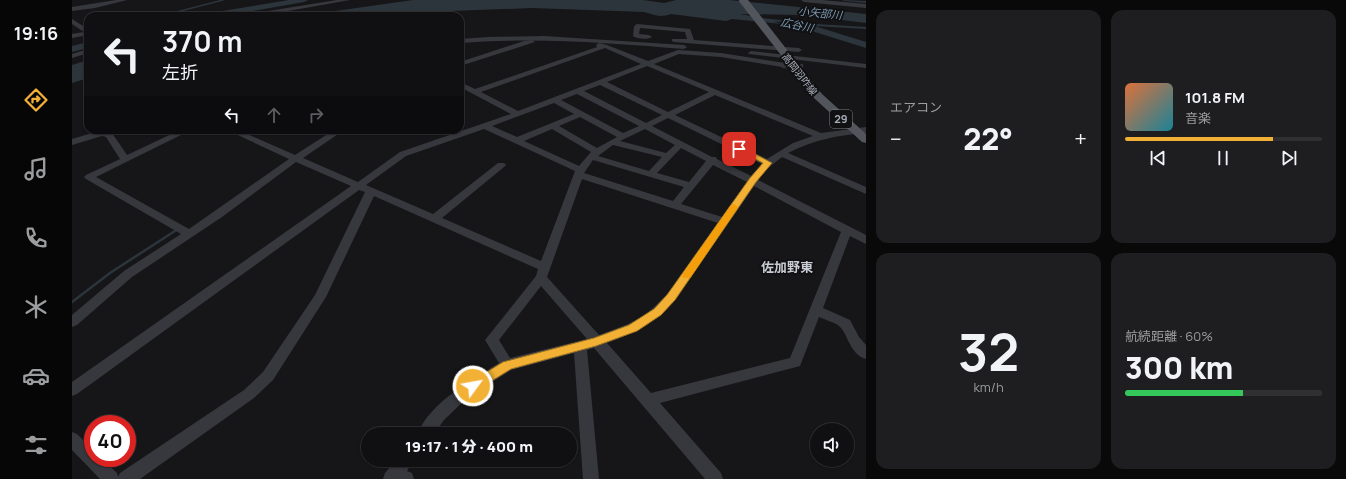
<!DOCTYPE html>
<html lang="ja">
<head>
<meta charset="utf-8">
<style>
	body { margin:0; font-family:Manrope,"Noto Sans JP",sans-serif; background:#1e1e20; color:#f1f3f6; height:100vh; display:flex; flex-direction:column; font-size:15px; white-space:nowrap }
	* { box-sizing:border-box; margin:0 }
	p { font-size:13px; color:#9c9d9f }
	.icon { flex:none; width:22px; height:22px; fill:none; stroke:currentColor; stroke-width:2; stroke-linecap:round; stroke-linejoin:round }
	.map { position:relative; flex:1; overflow:hidden }
	.drawer { display:flex; flex-direction:column; gap:10px; padding:10px; background:#09090a; width:480px }
	.drawer>* { flex:none }
	.banner { position:absolute; left:12px; top:12px; width:380px; height:122px; border-radius:12px; box-shadow:0 1px 3px #0004,0 0 0 1px #303032; background:#101012; color:#f1f3f6; overflow:hidden }
	.buttons { position:absolute; left:738px; top:423px; display:grid; gap:8px }
	.buttons a { display:grid; place-items:center; width:44px; height:44px; border-radius:50%; background:#101012; box-shadow:0 1px 3px #0004,0 0 0 1px #303032; font-size:20px }
	.speed { position:absolute; left:12px; top:415px; display:flex; gap:8px; font-size:20px; font-weight:700; text-align:center }
	.speed>* { display:grid; place-content:center; width:52px; height:52px; border-radius:50%; background:#101012; box-shadow:0 1px 3px #0004,0 0 0 1px #303032; line-height:1 }
	.speed .limit { border:6px solid #d22; background:#fff; color:#111 }
	.pin { position:absolute; display:grid; place-items:center; width:34px; height:34px; color:#fff; margin:-17px; border-radius:8px; box-shadow:0 2px 6px #0006 }
	.me { position:absolute; width:44px; margin:-22px; rotate:58deg; stroke-linejoin:round; filter:drop-shadow(0 0 3px #0008) }
	.turn { display:flex; align-items:center; gap:14px; height:84px; padding:0 12px; font-size:18px }
	.turn .icon { width:52px; height:52px; stroke-width:2.5 }
	.turn b { display:block; font-size:28px; line-height:34px }
	.lanes { display:flex; align-items:center; height:38px; padding:0 12px; background:#0003; justify-content:center; gap:20px; direction:ltr }
	.lanes .off { opacity:.35 }
	.big { font-size:30px; font-weight:800; line-height:1.1 }
	.drawer .widget { flex:1; display:flex; flex-direction:column; justify-content:center; gap:6px; min-width:0; padding:0 14px; border-radius:12px; background:#1e1e20 }
	.drawer .dial { align-items:center; gap:0 }
	.dial b { font-size:52px; line-height:1 }
	.song { display:flex; align-items:center; gap:12px }
	.cover { width:48px; height:48px; border-radius:6px; background:linear-gradient(135deg,hsl(20 70% 55%),hsl(190 70% 35%)) }
	.played { height:4px; border-radius:2px; background:linear-gradient(90deg,#f2b134 75%,#303032 75%) }
	.keys { display:flex; justify-content:space-around; direction:ltr }
	.heat { display:flex; justify-content:space-between; align-items:center; font-size:22px; direction:ltr }
	.charge { height:6px; border-radius:3px; background:linear-gradient(90deg,#34c759 60%,#303032 0) }
	.drawer .tiles { flex:1; display:grid; gap:10px; grid-template-columns:repeat(2,1fr) }
	.trip { position:absolute; left:289px; top:427px; width:216px; height:40px; border-radius:20px; background:#101012; box-shadow:0 1px 3px #0004,0 0 0 1px #303032; font-weight:800; line-height:40px; text-align:center }
	main { display:flex; flex:1; min-height:0 }
	.tab-bar { display:flex; flex-direction:column; width:72px; justify-content:space-around; align-items:center; background:#060607; color:#9c9d9f }
	.tab-bar .icon { width:28px; height:28px }
	.tab-bar .active { color:#f2b134 }
	.tab-bar b { font-size:18px; color:#f1f3f6 }
	.map>svg:first-child { display:block }
	.water { fill:#2c353c }
	.lines { fill:none; stroke-linecap:round; stroke-linejoin:round }
	.stream-far1 { stroke:#2c353c; stroke-width:1.5 }
	.stream { stroke:#2c353c; stroke-width:2.5 }
	.canal { fill:#2c353c; fill-rule:evenodd }
	.river { fill:#2c353c; fill-rule:evenodd }
	.minor-tunnel { stroke:#333438; stroke-width:6; stroke-dasharray:6 3; stroke-linecap:butt }
	.minor { fill:#37383d; fill-rule:evenodd }
	.major { fill:#53555c; fill-rule:evenodd }
	.major-bridge { stroke:#53555c; stroke-width:8 }
	.route { fill:#f2b134; stroke:#9d7322 }
	.slow { fill:#f59e0b }
	.labels { text-anchor:middle; stroke-width:4; stroke-linejoin:round; paint-order:stroke }
	.far-street-label { font-size:10px; fill:#a8adb8; stroke:#111113 }
	.far-water-label { font-size:11px; font-style:italic; fill:#7f9bb3; stroke:#111113 }
	.shield { fill:#111113; stroke:#7b7e86; stroke-width:1 }
	.shield-label { font-size:11px; font-weight:bold; fill:#a8adb8 }
	.neighbourhood-label { font-size:13px; font-weight:bold; fill:#c9ccd4; stroke:#111113 }
</style>
</head>
<body>
<main>
<nav class="tab-bar">
<b>19:16</b>
<svg class="icon active" aria-label="directions" viewBox="0 0 24 24"><path d="M12 3l9 9-9 9-9-9zM9 14v-3h6M13 9l2 2-2 2"/></svg>
<svg class="icon" aria-label="music" viewBox="0 0 24 24"><path d="M9 18V5l10-2v13"/><circle cx="6" cy="18" r="3"/><circle cx="16" cy="16" r="3"/></svg>
<svg class="icon" aria-label="phone" viewBox="0 0 24 24"><path d="M5 4h4l2 5-3 2q2 4 5 5l2-3 5 2v4C11 20 4 13 5 4z"/></svg>
<svg class="icon" aria-label="climate" viewBox="0 0 24 24"><path d="M12 3v18M4 7l16 10M4 17L20 7"/></svg>
<svg class="icon" aria-label="car" viewBox="0 0 24 24"><path d="M5 17H2v-5l4-1 3-4h7l3 4 3 1v5h-3M9 17h6M6 11h13"/><circle cx="7" cy="17" r="2"/><circle cx="17" cy="17" r="2"/></svg>
<svg class="icon" aria-label="filters" viewBox="0 0 24 24"><path d="M4 7h16M4 17h16"/><circle cx="9" cy="7" r="2"/><circle cx="15" cy="17" r="2"/></svg>
</nav>
<div class="map">
<svg width="794" height="479" viewBox="0 0 794 479">
	<rect width="100%" height="100%" fill="#161618"/>
	<g class="water">
		<path d="M341,0H571L592,3L604,0H657L794,14V23L729,15L668,14L690,18L744,24L794,27V29L743,26L754,31L750,33C735,28 718,20 702,22L720,25L660,19L654,21L599,14C586,18 584,15 572,12L460,8L353,12L301,16H228Z"/>
		<polygon points="16,60 16,78 0,83 0,65"/>
	</g>
	<g class="lines">
		<polyline class="stream-far1" points="89,16 151,0"/>
		<polyline class="stream" points="0,302 38,273 106,229"/>
		<polygon class="canal" points="770,0 794,1 794,3 772,1"/>
		<g class="river">
			<polygon points="217,0 236,0 232,2 153,16 134,16 138,13"/>
			<polygon points="733,23 794,42 794,48 730,28 728,26"/>
			<polygon points="16,42 16,48 0,52 0,46"/>
		</g>
		<polyline class="minor-tunnel" points="710,65 731,67"/>
		<g class="minor">
			<polygon points="44,0 55,0 23,8 0,11 0,7"/>
			<polygon points="265,0 278,0 188,16 174,16 177,14"/>
			<polygon points="729,0 750,0 794,4 794,8 732,2"/>
			<polygon points="0,19 16,29 16,35 0,38 0,34 12,32 0,24"/>
			<path d="M565,24L618,29L622,40L727,48L730,50L727,52L602,42L600,41V39H615L613,32L568,28L567,34L577,35L580,37C576,40 565,39 561,36L562,26Z"/>
			<path d="M472,36L612,45L615,47L612,49C537,43 463,37 388,43V39L416,37Z"/>
			<polygon points="452,41 460,40 463,42 388,66 388,62"/>
			<path d="M527,43L535,45L576,61L606,50L649,53L713,63L714,65L710,67L649,57L607,54L582,64L749,133L794,127V133C766,135 741,140 716,153L794,187V194L710,157L691,172L686,180L794,235V244L778,236L751,308L778,320L787,337L794,345V359C777,354 776,333 767,326C762,322 753,320 747,317L728,366L588,403L649,473L651,479H633L522,348L515,350L527,479H511L502,353L439,370L395,398L372,420L362,434H345C360,401 397,382 427,363L413,340L464,276L466,269L302,196L254,297L201,380L182,398L68,479H28L0,450V432L5,434L21,450V458H29L45,473L46,477L48,473L172,390L191,372L243,295L293,192L287,190L5,394L0,396V382L279,186L224,162L150,217L60,277L5,325L0,327V315L52,271L109,234L14,179L12,177L14,175L48,159L34,137L30,136L0,145V139L30,130L40,133L55,155L108,130H119L24,177L117,229L217,159L155,130H166L223,155L262,130H272L231,158L286,182L328,152L439,114L388,87V82L403,89L525,47L524,45ZM533,48L569,64L446,111L409,92ZM575,66L637,92L596,112L535,82ZM528,85L590,115L574,123L512,91ZM505,94L567,126L551,133L489,100ZM643,95L741,136L721,143L695,159L603,115ZM482,103L502,114L445,137L420,126ZM508,117L545,137L525,148L487,126ZM596,118L690,164L679,176L645,159L644,157H640L580,126ZM412,129L503,171L469,261L370,218L432,167L434,165L432,163H426L361,214L294,185L334,156ZM480,129L519,152L507,166L452,141ZM573,129L603,145L594,153L548,141ZM541,145L590,157L577,171L526,156ZM609,148L634,161L617,182L585,173ZM521,160L612,187L601,201L512,173ZM641,165L675,182L650,217L609,204ZM510,179L646,223C627,249 605,287 581,308C566,322 546,328 527,335L475,277ZM682,186L769,232L718,358L579,393L535,343C565,332 581,324 603,300ZM469,286L515,339L438,358L427,340Z"/>
			<polygon points="16,49 16,53 0,58 0,54"/>
			<polygon points="679,51 794,64 794,68 677,54 676,53"/>
			<polygon points="324,460 342,460 335,471 340,473 342,479 311,479 313,473"/>
		</g>
		<polygon class="major" points="714,52 717,53 750,94 794,134 794,143 790,142 742,98 710,55"/>
		<polyline class="major-bridge" points="671,0 714,55"/>
	</g>
	<polygon class="route" points="665,147 670,147 700,163 684,182 603,300 589,315 565,331 524,346 439,369 405,390 401,392 397,390 395,386 397,383 431,362 522,338 557,325 582,309 595,295 678,178 691,163 665,150"/>
	<polygon class="slow" points="662,204 666,207 618,278 611,278 610,276 611,274 659,205"/>
	<g class="labels">
		<g class="far-street-label">
			<text transform="translate(728 74) rotate(52)" y="4">高岡羽咋線</text>
		</g>
		<g class="far-water-label">
			<text transform="translate(748 13) rotate(6)" y="4">小矢部川</text>
			<text transform="translate(725 25) rotate(12)" y="4">広谷川</text>
		</g>
		<rect class="shield" x="758" y="110" width="22" height="18" rx="3"/>
		<g class="shield-label">
			<text x="769" y="123">29</text>
		</g>
		<g class="neighbourhood-label">
			<text x="715" y="272">佐加野東</text>
		</g>
	</g>
</svg>
<div class="buttons">
<a><svg class="icon" aria-label="sound" viewBox="0 0 24 24"><path d="M4 9h4l5-4v14l-5-4H4zM17 9q2 3 0 6"/></svg></a>
</div>
<div class="speed"><div class="limit">40</div></div>
<div class="pin" style="left:667px;top:149px;background:#d93025"><svg class="icon" aria-label="arrive" viewBox="0 0 24 24"><path d="M6 21V4h12l-3 4 3 4H6"/></svg></div>
<svg class="me" style="left:401px;top:386px" viewBox="-20 -20 40 40"><circle r="17" fill="#f2b134" stroke="#fff" stroke-width="3"/><path d="M0-11L8 9 0 5-8 9z" fill="#fff"/></svg>
<div class="trip">19:17 · 1 分 · 400 m</div>
<div class="banner">
<div class="turn"><svg class="icon" aria-label="left" viewBox="0 0 24 24"><path d="M17 20v-9H6M10 6l-5 5 5 5"/></svg><div><b>370 m</b>左折</div></div>
<div class="lanes"><svg class="icon" aria-label="left" viewBox="0 0 24 24"><path d="M17 20v-9H6M10 6l-5 5 5 5"/></svg><svg class="icon off" aria-label="ahead" viewBox="0 0 24 24"><path d="M12 20V5M6 11l6-6 6 6"/></svg><svg class="icon off" aria-label="right" viewBox="0 0 24 24"><path d="M7 20v-9h11M14 6l5 5-5 5"/></svg></div>
</div>
</div>
<section class="drawer">
<div class="tiles">
<div class="widget"><p>エアコン</p>
<div class="heat"><a>−</a><b class="big">22°</b><a>+</a></div>
</div>
<div class="widget">
<div class="song"><i class="cover"></i><div><b>101.8 FM</b><p>音楽</p></div></div>
<div class="played"></div>
<div class="keys"><svg class="icon" aria-label="previous" viewBox="0 0 24 24"><path d="M18 5L8 12l10 7zM5 5v14"/></svg><svg class="icon" aria-label="pause" viewBox="0 0 24 24"><path d="M8 5v14M16 5v14"/></svg><svg class="icon" aria-label="next" viewBox="0 0 24 24"><path d="M6 5l10 7-10 7zM19 5v14"/></svg></div>
</div>
<div class="widget dial"><b>32</b><p>km/h</p></div>
<div class="widget"><p>航続距離 · 60%</p><b class="big">300 km</b><div class="charge"></div></div>
</div>
</section>
</main>
</body>
</html>
